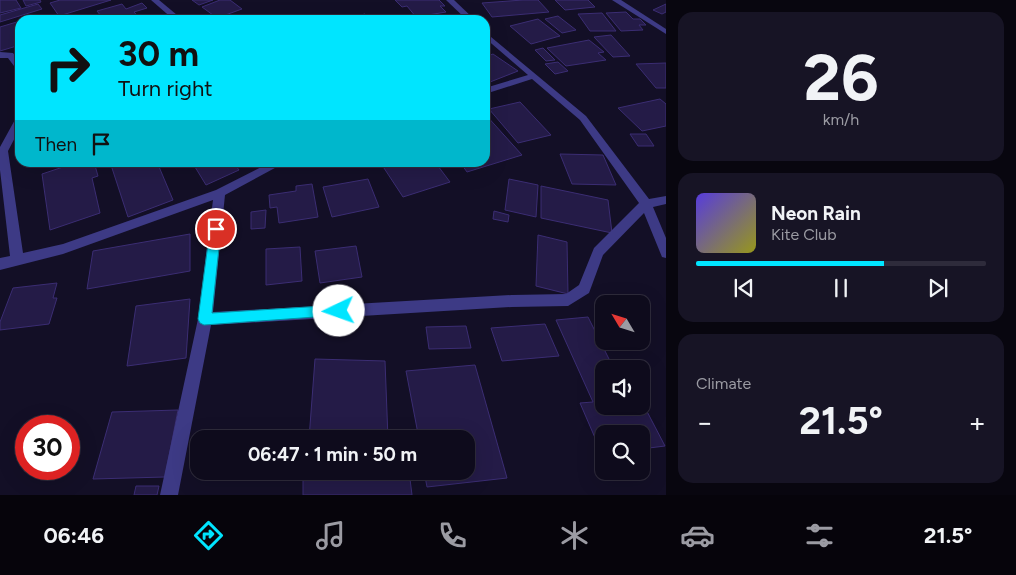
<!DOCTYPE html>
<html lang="en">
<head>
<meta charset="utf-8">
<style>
	body { margin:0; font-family:Figtree,sans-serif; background:#171425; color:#f1f3f6; height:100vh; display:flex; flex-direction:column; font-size:19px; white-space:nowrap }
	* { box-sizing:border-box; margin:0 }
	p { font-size:16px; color:#9b9ba3 }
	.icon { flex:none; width:28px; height:28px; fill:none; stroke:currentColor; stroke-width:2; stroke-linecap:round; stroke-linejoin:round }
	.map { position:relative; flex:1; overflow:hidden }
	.details { display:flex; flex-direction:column; gap:12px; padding:12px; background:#08060f; width:350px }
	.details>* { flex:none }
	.hud { position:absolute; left:15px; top:15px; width:475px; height:152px; border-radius:15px; box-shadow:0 5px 20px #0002,0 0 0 1px #2e2b3b; background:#00e5ff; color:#111; overflow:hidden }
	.needle { width:32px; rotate:308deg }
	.tools { position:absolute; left:595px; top:295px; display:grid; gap:10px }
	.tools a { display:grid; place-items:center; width:55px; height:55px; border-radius:10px; background:#0e0b1c; box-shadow:0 5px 20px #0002,0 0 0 1px #2e2b3b; font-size:25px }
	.speed { position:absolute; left:15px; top:415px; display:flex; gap:10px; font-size:25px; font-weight:700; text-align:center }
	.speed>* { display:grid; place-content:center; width:65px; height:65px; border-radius:50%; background:#0e0b1c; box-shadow:0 5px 20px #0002,0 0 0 1px #2e2b3b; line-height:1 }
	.speed .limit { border:8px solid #d22; background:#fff; color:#111 }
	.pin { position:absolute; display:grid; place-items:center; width:42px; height:42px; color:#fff; margin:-21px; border:2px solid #fff; border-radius:50%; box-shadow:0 1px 5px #0007 }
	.me { position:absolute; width:55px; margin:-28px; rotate:267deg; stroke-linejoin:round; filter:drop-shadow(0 0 4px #0008) }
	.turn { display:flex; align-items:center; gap:18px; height:105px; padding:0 20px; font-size:22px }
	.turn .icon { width:65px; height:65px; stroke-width:2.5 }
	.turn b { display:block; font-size:35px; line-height:42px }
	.then { display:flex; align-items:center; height:48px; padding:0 20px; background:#0003; gap:10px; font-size:19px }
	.big { font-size:38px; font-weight:700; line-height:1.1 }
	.details .card { flex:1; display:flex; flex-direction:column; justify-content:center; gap:8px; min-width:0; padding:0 18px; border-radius:15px; background:#171425 }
	.details .dial { align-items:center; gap:0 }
	.dial b { font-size:65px; line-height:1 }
	.song { display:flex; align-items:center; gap:15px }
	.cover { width:60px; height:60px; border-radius:8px; background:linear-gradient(135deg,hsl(250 70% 55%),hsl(60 70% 35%)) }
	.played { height:5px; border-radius:2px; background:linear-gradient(90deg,#00e5ff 65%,#2e2b3b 65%) }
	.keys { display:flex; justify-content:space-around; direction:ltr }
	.heat { display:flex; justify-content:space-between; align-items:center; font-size:28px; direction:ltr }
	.trip { position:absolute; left:190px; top:430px; width:285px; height:50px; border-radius:15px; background:#0e0b1c; box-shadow:0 5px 20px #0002,0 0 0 1px #2e2b3b; font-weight:700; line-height:50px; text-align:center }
	.tabs { display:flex; height:80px; justify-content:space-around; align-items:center; background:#06040b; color:#9b9ba3 }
	.tabs .icon { width:35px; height:35px }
	.tabs .on { color:#00e5ff }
	.tabs b { font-size:22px; color:#f1f3f6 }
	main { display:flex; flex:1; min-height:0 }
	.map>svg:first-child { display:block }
	.building { fill:#241b47; stroke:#3b2d73 }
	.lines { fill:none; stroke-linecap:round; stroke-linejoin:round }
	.minor { fill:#3d3a85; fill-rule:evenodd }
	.route { fill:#00e5ff; stroke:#0095a6 }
</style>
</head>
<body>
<main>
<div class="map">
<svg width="666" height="495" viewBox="0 0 666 495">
	<rect width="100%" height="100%" fill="#130f26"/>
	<g class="building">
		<polygon points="0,0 16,0 21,8 0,13"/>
		<polygon points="23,0 40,0 41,2 26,6"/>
		<polygon points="60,0 111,0 59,16 50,3"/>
		<polygon points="192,0 213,0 199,5"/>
		<polygon points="220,0 230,0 242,9 217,18 202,7"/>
		<polygon points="395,0 439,0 445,6 440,6 446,12 416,17 407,6 402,7"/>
		<polygon points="523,0 538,0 549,12 492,17 482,3"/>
		<polygon points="555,0 588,0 595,7 565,10"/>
		<polygon points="142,3 147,8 134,12 141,20 89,20 101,16 97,11 122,4 126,9"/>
		<polygon points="38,4 42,9 0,22 0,15"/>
		<polygon points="666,4 666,12 662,14 653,10"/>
		<polygon points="626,12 633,19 640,19 646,25 639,25 643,30 621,31 606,13"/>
		<polygon points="602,13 616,31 590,31 578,14"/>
		<polygon points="365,14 370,20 340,20"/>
		<polygon points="558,16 576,30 562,33 545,19"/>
		<polygon points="538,19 560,36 531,44 510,26"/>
		<polygon points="20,21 20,45 0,51 0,27"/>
		<polygon points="611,35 630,56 613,57 594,37"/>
		<polygon points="589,40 604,52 598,53 606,60 566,66 547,48"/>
		<polygon points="543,48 555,60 546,61 535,50"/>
		<polygon points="493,54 518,71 485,84 485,57"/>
		<polygon points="558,62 568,71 555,74 545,64"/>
		<polygon points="666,63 666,88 656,88 636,64"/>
		<polygon points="660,99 666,104 666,126 642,131 618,108"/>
		<polygon points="520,102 551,135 518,143 489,109"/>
		<polygon points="485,114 522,155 467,172 460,162 485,162"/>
		<polygon points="630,134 646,134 654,146 638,146"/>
		<polygon points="560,154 603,155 616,185 572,184"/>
		<polygon points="78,162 94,162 98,176 92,178 100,213 50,230 42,174"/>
		<polygon points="110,162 157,162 173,200 128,217"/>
		<polygon points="192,162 233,162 239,170 206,185"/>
		<polygon points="380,162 435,162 450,182 403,197"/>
		<polygon points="368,179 379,207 332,217 323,187"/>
		<polygon points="509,179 538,185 536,217 505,210"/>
		<polygon points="312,184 318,217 279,223 277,207 270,208 269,195 296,191 296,186"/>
		<polygon points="541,186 608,200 612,233 541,218"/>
		<polygon points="266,210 265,228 251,229 251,212"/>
		<polygon points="494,211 509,215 508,222 493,219"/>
		<polygon points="190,234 190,271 87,289 93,251"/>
		<polygon points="538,235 567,242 568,294 536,286"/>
		<polygon points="356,246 362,277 320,283 315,251"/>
		<polygon points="300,247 302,281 266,285 266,249"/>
		<polygon points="57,283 53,298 57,298 49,324 0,330 0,322 13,288"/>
		<polygon points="190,299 186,358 127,366 136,306"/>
		<polygon points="588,317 614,369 604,369 604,406 641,406 641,400 665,446 641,449 641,434 604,434 602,454 580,403 593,402 556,320"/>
		<polygon points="545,324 559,356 502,361 491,328"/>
		<polygon points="466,326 471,348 429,349 426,327"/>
		<polygon points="315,359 385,361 388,439 309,439"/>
		<polygon points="475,365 507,478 427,487 424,471 466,471 466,439 419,439 406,371"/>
		<polygon points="178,410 165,477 93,479 112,412"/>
		<polygon points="303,471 409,471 412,495 303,495"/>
		<polygon points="136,486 159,486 157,495 134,495"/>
	</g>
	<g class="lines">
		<g class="minor">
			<polygon points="151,0 159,0 183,20 174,20"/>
			<polygon points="446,0 454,0 475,20 467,20"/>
			<polygon points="612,0 621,0 666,29 666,34"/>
			<polygon points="485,32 586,116 649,199 666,196 666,204 653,207 666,238 666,258 662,257 644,213 603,255 589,293 568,306 512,307 211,325 178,495 160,495 198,319 213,200 63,254 0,270 0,258 10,256 0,170 0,147 17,116 20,115 20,128 8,151 23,253 63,244 216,190 271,162 286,162 225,195 213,312 512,295 566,294 579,285 594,248 639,203 580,120 532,79 485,94 485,88 528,75 485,38"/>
			<polygon points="0,52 13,53 20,62 20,71 17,70 8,58 0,58"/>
		</g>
	</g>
	<polygon class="route" points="216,224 221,229 212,313 339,305 343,307 345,311 343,315 204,325 200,323 198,319 210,229"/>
</svg>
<div class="tools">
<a><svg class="needle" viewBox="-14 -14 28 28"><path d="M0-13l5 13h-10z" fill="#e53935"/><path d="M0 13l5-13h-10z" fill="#9b9ba3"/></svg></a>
<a><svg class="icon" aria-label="sound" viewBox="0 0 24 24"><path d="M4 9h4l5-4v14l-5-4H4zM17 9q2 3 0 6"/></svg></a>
<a><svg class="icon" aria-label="search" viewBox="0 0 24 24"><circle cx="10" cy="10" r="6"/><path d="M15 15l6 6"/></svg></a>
</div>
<div class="speed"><div class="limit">30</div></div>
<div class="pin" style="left:216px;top:229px;background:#d93025"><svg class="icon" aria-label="arrive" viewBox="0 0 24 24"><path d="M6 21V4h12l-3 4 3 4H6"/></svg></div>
<svg class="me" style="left:339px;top:311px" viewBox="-20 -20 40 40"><circle r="19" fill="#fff"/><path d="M0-13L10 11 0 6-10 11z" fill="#00e5ff"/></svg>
<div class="trip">06:47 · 1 min · 50 m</div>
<div class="hud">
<div class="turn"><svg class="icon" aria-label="right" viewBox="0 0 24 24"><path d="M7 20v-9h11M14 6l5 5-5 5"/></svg><div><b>30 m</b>Turn right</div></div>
<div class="then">Then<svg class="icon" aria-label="arrive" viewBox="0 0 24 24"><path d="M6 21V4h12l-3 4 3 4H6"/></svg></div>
</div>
</div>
<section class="details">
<div class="card dial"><b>26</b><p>km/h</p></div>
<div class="card">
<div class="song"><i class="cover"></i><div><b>Neon Rain</b><p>Kite Club</p></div></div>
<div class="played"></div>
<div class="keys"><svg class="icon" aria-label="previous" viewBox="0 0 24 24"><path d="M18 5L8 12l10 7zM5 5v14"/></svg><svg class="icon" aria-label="pause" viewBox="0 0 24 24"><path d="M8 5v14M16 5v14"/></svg><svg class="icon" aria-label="next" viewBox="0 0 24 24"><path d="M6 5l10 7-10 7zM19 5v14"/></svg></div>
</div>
<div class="card"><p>Climate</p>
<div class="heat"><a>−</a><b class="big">21.5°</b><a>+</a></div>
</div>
</section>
</main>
<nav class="tabs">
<b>06:46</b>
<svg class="icon on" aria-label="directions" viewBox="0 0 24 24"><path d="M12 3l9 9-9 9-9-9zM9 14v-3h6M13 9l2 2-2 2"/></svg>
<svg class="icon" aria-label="music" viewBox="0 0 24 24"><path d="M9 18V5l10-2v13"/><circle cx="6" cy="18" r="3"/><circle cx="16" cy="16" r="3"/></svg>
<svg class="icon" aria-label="phone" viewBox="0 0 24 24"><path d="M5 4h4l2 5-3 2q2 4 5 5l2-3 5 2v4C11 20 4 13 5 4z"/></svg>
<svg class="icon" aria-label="climate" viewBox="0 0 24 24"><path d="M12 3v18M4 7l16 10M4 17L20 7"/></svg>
<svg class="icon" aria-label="car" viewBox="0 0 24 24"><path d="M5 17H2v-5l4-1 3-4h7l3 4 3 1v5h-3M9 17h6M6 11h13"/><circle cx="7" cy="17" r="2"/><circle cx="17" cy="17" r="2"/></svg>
<svg class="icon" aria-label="filters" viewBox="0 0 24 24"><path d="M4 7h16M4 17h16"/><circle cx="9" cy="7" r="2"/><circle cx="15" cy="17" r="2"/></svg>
<b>21.5°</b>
</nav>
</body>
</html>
